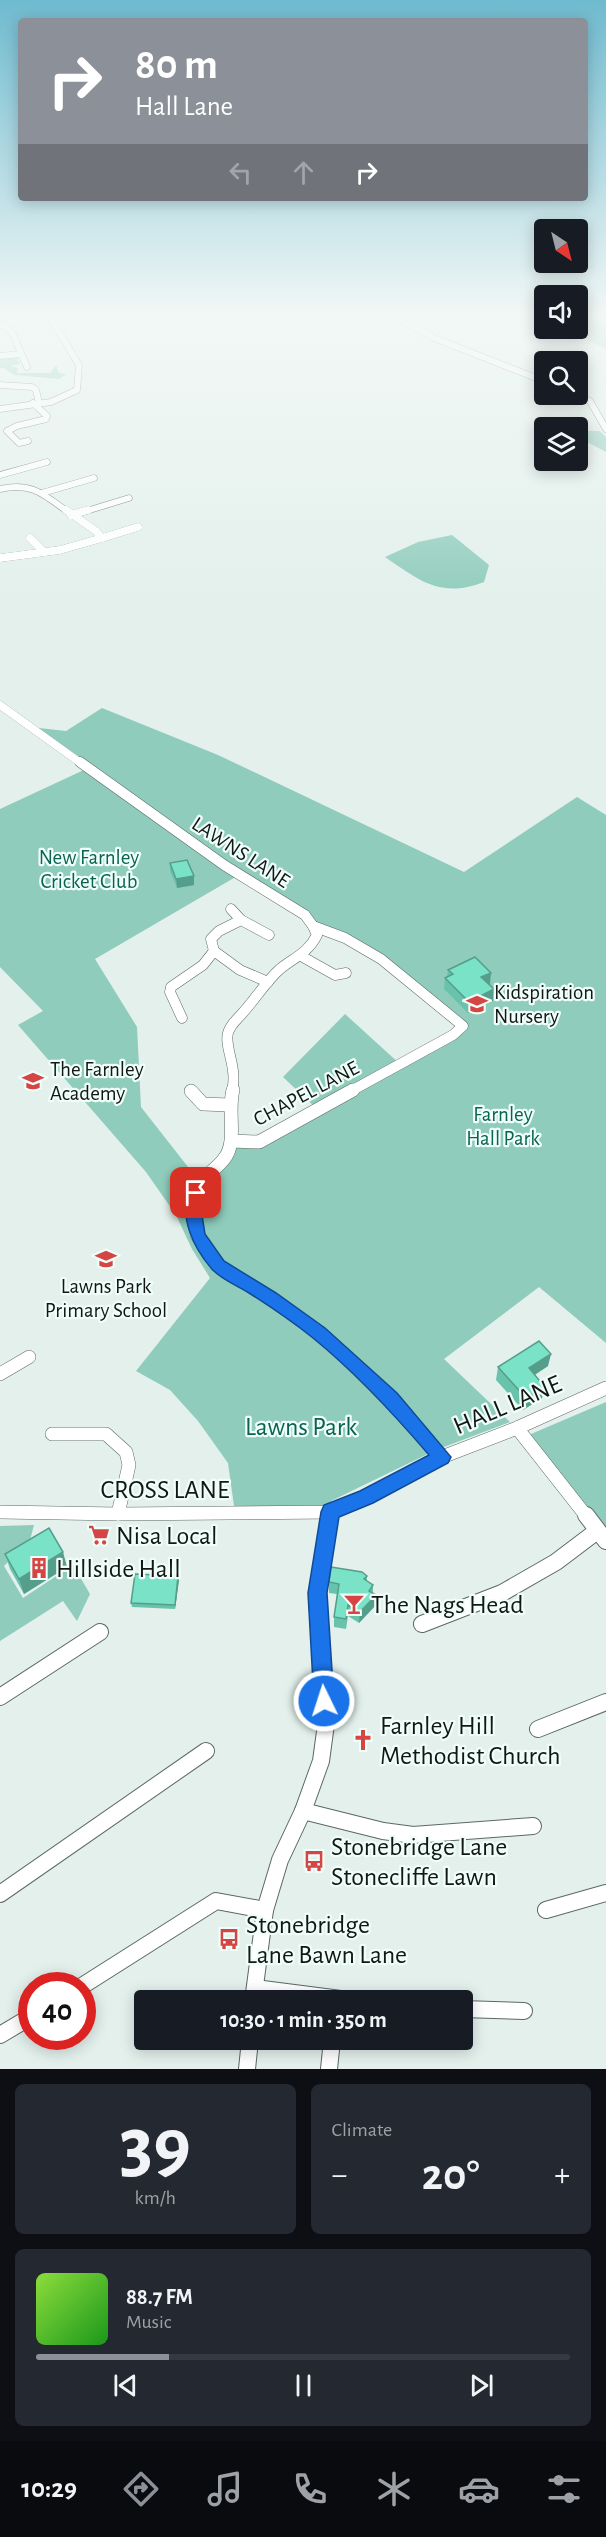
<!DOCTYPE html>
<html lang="en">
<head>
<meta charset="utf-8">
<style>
	body { margin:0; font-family:"Alegreya Sans",sans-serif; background:#242831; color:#f1f3f6; height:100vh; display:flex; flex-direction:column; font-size:22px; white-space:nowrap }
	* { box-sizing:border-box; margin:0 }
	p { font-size:20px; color:#9ea1a6 }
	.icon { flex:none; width:33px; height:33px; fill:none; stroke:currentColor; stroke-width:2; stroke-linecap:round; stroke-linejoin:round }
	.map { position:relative; height:2069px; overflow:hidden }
	.panel { display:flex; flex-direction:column; gap:15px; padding:15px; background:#0d0f14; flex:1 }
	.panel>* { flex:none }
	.hud { position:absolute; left:18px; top:18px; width:570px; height:183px; border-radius:6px; box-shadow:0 3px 15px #0003; background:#8c9099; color:#fff; overflow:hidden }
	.needle { width:39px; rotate:145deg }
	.controls { position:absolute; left:534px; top:219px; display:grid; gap:12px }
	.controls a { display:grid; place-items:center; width:54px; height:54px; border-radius:6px; background:#171b24; box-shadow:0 3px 15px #0003; font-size:30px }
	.speed { position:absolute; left:18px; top:1972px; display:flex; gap:12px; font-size:30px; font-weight:700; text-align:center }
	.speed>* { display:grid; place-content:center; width:78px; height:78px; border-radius:50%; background:#171b24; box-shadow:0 3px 15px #0003; line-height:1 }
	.speed .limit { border:9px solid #d22; background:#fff; color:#111 }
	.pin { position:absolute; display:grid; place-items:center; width:51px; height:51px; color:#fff; margin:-26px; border-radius:12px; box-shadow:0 3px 9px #0006 }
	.me { position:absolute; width:66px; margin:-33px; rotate:356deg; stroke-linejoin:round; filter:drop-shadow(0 0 4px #0008) }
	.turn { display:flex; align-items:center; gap:21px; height:126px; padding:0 18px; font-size:27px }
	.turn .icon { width:78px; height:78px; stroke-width:2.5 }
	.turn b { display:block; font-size:42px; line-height:51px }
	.lanes { display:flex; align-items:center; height:57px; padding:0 18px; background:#0003; justify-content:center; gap:30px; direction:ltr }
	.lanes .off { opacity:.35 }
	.big { font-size:45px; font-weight:700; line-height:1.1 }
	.panel .card { flex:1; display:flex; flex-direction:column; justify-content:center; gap:9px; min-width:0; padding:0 21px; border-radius:9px; background:#242831 }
	.panel .dial { align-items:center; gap:0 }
	.dial b { font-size:78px; line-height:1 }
	.song { display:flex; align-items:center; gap:18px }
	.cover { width:72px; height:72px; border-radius:9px; background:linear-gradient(135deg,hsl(90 70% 55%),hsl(120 70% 35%)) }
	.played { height:6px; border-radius:3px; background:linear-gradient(90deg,#8c9099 25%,#363941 25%) }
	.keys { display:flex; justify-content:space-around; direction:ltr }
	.heat { display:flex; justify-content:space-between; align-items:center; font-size:33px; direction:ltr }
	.panel .tiles { flex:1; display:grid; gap:15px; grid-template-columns:1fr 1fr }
	.card:last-child { grid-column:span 2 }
	.trip { position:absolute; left:134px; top:1990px; width:339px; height:60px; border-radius:6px; background:#171b24; box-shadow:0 3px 15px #0003; font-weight:700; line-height:60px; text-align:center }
	.menu { display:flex; height:96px; justify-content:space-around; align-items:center; background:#090b0e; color:#9ea1a6 }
	.menu .icon { width:42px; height:42px }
	.menu .on { color:#8c9099 }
	.menu b { font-size:27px; color:#f1f3f6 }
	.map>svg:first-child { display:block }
	.green { fill:#8fccbb; fill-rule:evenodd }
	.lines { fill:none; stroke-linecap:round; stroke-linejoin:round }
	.minor-far4-casing { stroke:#5c6864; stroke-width:7 }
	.minor-far3-casing { stroke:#5c6864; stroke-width:8 }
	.minor-far2-casing { stroke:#5c6864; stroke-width:11 }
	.minor-far1-casing { stroke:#5c6864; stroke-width:14 }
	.minor-casing { stroke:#5c6864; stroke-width:18 }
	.minor-far4 { stroke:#fff; stroke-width:6 }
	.minor-far3 { stroke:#fff; stroke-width:8 }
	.minor-far2 { stroke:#fff; stroke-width:10 }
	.minor-far1 { stroke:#fff; stroke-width:13 }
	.minor { stroke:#fff; stroke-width:16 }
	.wall { fill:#69c2ab }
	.shaded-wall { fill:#559e8b }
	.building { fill:#7ae2c7; stroke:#559e8b; stroke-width:1.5 }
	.route { fill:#1a73e8; stroke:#114b97; stroke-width:1.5 }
	.labels { text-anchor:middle; stroke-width:4.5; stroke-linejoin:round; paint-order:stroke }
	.street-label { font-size:21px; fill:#121716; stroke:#f0fef9 }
	.park-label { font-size:21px; fill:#0a6352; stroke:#f0fef9 }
	.poi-label { font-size:21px; fill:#121716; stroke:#f0fef9; text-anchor:start }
	.near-street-label { font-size:26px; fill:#121716; stroke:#f0fef9 }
	.near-park-label { font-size:26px; fill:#0a6352; stroke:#f0fef9 }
	.near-poi-label { font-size:26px; fill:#121716; stroke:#f0fef9; text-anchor:start }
</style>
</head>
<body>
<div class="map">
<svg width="606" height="2069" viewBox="0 0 606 2069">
	<rect width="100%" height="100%" fill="#e3f0ec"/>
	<g class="green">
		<polygon points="578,317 606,317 606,349 564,329 578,328"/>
		<polygon points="17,356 20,364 10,366 18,368 17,373 50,373 56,365 59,373 67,374 59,379 14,375 4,368 0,368 0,358"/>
		<polygon points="578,431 600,431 606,437 606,452 591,444 578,440"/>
		<path d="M452,535L489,565L484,582C440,599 419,580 385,557L418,542Z"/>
		<path d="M102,708L218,755L464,872L577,797L606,815V1343L539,1287L444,1359L510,1422L436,1450L331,1501V1512L235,1513L228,1463L198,1421L170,1390L136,1371L210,1278L192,1249L176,1215L146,1172L18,1025L43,1011L0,967V809L86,769L30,727L66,731ZM239,875L330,933L381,959L463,1026L401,1065L345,1014L283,1077L318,1110L259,1142L232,1141L199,1181L141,1107L137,1027L95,959Z"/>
		<polygon points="606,1402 606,1541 524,1437"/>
		<polygon points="34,1525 30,1540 4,1566 23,1598 73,1565 90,1594 77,1621 63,1601 0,1641 0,1526"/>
	</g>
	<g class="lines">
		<defs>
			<g id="minor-far4">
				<polyline points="394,317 434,338 544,381"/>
				<polyline points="0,325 15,321"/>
				<polyline points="1,325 12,332 27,367"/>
				<polyline points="0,356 21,354"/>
				<polyline points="0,385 32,387 36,390 39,403"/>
				<polyline points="578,394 590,401 606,429"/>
				<polyline points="0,409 51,402 77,390 79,365 50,317"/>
				<polyline points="28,441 19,443 7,431 17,426 46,419 47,416 33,403"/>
				<polyline points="0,475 47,462"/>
				<path d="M0,489C32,482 43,494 68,512"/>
				<polyline points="42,493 94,478"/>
				<polyline points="83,512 129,498"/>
			</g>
			<g id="minor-far3">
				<polyline points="71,515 88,510"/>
				<polyline points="30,538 43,551"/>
				<polyline points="102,538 138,527"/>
				<polyline points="0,558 60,550 102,538 96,531 66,510"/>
				<polyline points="0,705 82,764"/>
			</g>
			<g id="minor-far2">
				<polyline points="80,762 224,865 305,915 313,926 345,938 381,959 463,1026 453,1035 351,1091"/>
				<polyline points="231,909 241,920"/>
				<polyline points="214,951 211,939 219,931 241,920 269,935"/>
				<polyline points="301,956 335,975 346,973"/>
				<polyline points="182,1018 170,992 171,987 203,965 214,951 240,970 268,982"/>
				<path d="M232,1091C238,1068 224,1047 228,1033C230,1026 234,1022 238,1018C253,1003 265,982 280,969C295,957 308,953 317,935L313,926"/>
			</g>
			<g id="minor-far1">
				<path d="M233,1090C227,1112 238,1142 224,1159C217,1168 207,1175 199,1182L195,1215L197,1235L218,1266L270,1298L319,1333L391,1398L442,1457"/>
				<polyline points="191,1091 203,1104 229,1105"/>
				<polyline points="232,1141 259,1142 353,1090"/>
				<polyline points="0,1374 29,1357"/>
				<polyline points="517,1428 587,1517"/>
				<polyline points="52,1434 106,1434 126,1452 129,1465 118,1514"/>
				<polyline points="0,1512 118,1514 331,1512 366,1497 442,1457 517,1428 606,1388"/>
				<polyline points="330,1517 331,1512"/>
			</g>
			<g id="minor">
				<polyline points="586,1515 606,1541"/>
				<polyline points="422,1624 502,1593 556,1562 597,1531"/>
				<polyline points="0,1697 100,1632"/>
				<polyline points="538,1729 606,1702"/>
				<polyline points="303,1811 383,1831 413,1835 533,1826"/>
				<polyline points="0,1894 206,1751"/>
				<polyline points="546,1910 606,1893"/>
				<polyline points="82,1986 216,1901 265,1910"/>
				<polyline points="255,1988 356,2001"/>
				<polyline points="253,2001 265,1910 280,1860 303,1811 321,1761 326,1724 318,1593 330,1515"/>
				<polyline points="462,2009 524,2011"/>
				<polyline points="0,2035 32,2016"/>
				<polyline points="247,2069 250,2040"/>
				<polyline points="329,2069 332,2040"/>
			</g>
		</defs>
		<use href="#minor-far4" class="minor-far4-casing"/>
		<use href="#minor-far3" class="minor-far3-casing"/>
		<use href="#minor-far2" class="minor-far2-casing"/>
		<use href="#minor-far1" class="minor-far1-casing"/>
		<use href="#minor" class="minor-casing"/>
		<use href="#minor-far4" class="minor-far4"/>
		<use href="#minor-far3" class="minor-far3"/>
		<use href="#minor-far2" class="minor-far2"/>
		<use href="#minor-far1" class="minor-far1"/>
		<use href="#minor" class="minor"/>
	</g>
	<g class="wall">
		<polygon points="170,863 194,876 194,885 177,888 170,871"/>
		<polygon points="448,970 490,984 494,989 493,1001 468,1013 444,989 445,978 447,976"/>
		<polygon points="548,1366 535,1375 542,1398 523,1410 496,1380 498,1367"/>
		<polygon points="5,1554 67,1567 24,1594 10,1569"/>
		<polygon points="367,1576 367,1581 373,1585 373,1593 376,1595 375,1606 359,1623 348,1616 346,1629 334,1627 334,1617 337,1594 329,1593 329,1582"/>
		<polygon points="179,1580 175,1609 132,1607 131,1603"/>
	</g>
	<g class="shaded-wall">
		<polygon points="194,876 194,885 177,888 176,879"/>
		<polygon points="491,973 490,984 480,989 481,977"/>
		<polygon points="494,989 493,1001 468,1013 469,1002"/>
		<polygon points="551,1354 548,1366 526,1380 529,1368"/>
		<polygon points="544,1386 542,1398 523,1410 526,1398"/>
		<polygon points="63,1552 67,1567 24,1594 19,1579"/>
		<polygon points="178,1576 179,1580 175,1609 175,1605"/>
		<polygon points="376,1595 375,1606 359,1623 360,1612"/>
	</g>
	<g class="building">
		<polygon points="187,860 194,876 176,879 170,863"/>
		<polygon points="475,957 491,973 481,977 494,989 469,1002 445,978 453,974 448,970"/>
		<polygon points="539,1341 551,1354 529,1368 544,1386 526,1398 498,1367"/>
		<polygon points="49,1528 63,1552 19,1579 5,1554"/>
		<polygon points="331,1567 362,1572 367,1576 364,1579 373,1585 369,1591 376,1595 360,1612 348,1605 346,1619 334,1617 339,1584 329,1582"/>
		<polygon points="135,1574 178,1576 175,1605 131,1603"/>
	</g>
	<linearGradient id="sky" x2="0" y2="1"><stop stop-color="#6fbacf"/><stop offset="0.52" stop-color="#f2f8f6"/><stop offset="1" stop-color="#f2f8f6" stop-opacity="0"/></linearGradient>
	<rect width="606" height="606" fill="url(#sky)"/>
	<path class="route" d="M196,1187L202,1189L204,1193L202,1215L205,1234L224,1261L276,1293L325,1328L397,1393L451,1457L448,1463L373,1503L339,1517L327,1593L334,1701L331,1708L324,1711L317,1708L314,1701L308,1593L321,1512L324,1505L360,1491L429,1455C393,1413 356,1373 313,1338C293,1322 271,1307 249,1293C238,1286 220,1279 211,1268C194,1248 177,1215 191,1189Z"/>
	<defs>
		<symbol id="school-bare" viewBox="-9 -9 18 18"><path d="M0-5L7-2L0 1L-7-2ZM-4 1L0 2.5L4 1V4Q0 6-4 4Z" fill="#d44544" stroke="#f0fef9" stroke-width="2.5" paint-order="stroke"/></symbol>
		<symbol id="supermarket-bare" viewBox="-9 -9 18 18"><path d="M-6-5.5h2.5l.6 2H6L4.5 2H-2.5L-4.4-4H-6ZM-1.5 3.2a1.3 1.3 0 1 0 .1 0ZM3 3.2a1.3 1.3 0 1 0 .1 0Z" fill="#d44544" stroke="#f0fef9" stroke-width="2.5" paint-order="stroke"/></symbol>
		<symbol id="building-bare" viewBox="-9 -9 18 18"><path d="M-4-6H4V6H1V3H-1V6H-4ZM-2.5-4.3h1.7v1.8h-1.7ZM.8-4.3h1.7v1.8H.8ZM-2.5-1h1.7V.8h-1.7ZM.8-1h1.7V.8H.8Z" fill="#d44544" stroke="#f0fef9" stroke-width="2.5" paint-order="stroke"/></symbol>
		<symbol id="bar-bare" viewBox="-9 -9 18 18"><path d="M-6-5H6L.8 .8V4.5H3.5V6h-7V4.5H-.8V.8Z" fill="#d44544" stroke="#f0fef9" stroke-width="2.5" paint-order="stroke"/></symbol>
		<symbol id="church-bare" viewBox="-9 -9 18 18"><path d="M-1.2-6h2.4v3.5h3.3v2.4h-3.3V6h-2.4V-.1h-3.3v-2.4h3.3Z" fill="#d44544" stroke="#f0fef9" stroke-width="2.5" paint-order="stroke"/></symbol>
		<symbol id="bus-bare" viewBox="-9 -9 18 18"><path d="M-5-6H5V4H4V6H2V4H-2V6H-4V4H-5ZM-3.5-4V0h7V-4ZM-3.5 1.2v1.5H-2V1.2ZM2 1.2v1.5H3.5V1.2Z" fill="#d44544" stroke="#f0fef9" stroke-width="2.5" paint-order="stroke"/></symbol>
	</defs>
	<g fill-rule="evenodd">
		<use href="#school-bare" x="462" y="989" width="30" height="30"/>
		<use href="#school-bare" x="18" y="1066" width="30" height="30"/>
		<use href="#school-bare" x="91" y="1244" width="30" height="30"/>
		<use href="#supermarket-bare" x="84" y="1520" width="30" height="30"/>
		<use href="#building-bare" x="24" y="1553" width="30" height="30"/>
		<use href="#bar-bare" x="339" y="1589" width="30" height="30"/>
		<use href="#church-bare" x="348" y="1725" width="30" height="30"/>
		<use href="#bus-bare" x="299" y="1846" width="30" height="30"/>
		<use href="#bus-bare" x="214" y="1924" width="30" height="30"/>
	</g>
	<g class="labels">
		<g class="street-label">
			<text transform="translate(241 852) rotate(33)" y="7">LAWNS LANE</text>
			<text transform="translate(306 1093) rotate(-28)" y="7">CHAPEL LANE</text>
		</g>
		<g class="park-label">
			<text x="89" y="864">New Farnley<tspan x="89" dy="24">Cricket Club</tspan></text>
			<text x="503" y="1121">Farnley<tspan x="503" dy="24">Hall Park</tspan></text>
		</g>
		<g class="poi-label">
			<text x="494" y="999">Kidspiration<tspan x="494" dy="24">Nursery</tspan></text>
			<text x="50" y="1076">The Farnley<tspan x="50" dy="24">Academy</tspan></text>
			<text x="106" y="1293" text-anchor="middle">Lawns Park<tspan x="106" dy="24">Primary School</tspan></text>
		</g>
		<g class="near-street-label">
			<text transform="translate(507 1404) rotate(-23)" y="9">HALL LANE</text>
			<text x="165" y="1498">CROSS LANE</text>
		</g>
		<g class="near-park-label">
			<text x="301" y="1435">Lawns Park</text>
		</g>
		<g class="near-poi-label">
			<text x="116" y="1544">Nisa Local</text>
			<text x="56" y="1577">Hillside Hall</text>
			<text x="371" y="1613">The Nags Head</text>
			<text x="380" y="1734">Farnley Hill<tspan x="380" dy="30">Methodist Church</tspan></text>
			<text x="331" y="1855">Stonebridge Lane<tspan x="331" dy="30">Stonecliffe Lawn</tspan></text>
			<text x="246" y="1933">Stonebridge<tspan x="246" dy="30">Lane Bawn Lane</tspan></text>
		</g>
	</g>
</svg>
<div class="controls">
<a><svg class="needle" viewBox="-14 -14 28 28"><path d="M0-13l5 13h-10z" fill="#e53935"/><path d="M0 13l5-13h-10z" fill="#9ea1a6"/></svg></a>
<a><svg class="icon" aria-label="sound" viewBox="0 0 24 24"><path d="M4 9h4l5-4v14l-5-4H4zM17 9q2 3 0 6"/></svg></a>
<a><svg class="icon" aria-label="search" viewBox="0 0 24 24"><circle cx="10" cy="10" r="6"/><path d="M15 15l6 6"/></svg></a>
<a><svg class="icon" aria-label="layers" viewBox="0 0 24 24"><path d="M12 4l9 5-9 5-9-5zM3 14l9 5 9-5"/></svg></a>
</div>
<div class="speed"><div class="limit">40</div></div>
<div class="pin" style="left:196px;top:1193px;background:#d93025"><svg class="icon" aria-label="arrive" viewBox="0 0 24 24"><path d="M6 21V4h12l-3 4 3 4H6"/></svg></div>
<svg class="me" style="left:324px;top:1701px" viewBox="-20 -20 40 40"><circle r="17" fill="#1a73e8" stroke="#fff" stroke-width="3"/><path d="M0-11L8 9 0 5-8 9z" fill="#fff"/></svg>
<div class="trip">10:30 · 1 min · 350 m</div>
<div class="hud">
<div class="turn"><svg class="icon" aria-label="right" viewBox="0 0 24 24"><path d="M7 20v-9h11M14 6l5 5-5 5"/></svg><div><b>80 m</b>Hall Lane</div></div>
<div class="lanes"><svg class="icon off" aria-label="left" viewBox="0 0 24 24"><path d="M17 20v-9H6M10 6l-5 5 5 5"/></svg><svg class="icon off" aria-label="ahead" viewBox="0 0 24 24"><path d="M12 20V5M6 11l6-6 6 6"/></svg><svg class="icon" aria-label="right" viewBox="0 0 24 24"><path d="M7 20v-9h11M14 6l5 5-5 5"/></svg></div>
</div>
</div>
<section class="panel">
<div class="tiles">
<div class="card dial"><b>39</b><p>km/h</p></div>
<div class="card"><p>Climate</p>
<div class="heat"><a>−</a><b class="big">20°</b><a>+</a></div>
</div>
<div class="card">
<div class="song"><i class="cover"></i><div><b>88.7 FM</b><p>Music</p></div></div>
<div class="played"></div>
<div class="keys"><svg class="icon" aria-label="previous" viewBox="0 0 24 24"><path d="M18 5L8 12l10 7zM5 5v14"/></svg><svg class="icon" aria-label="pause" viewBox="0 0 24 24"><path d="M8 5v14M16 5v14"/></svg><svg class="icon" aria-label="next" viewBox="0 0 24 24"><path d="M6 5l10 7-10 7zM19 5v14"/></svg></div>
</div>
</div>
</section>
<nav class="menu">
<b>10:29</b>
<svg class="icon on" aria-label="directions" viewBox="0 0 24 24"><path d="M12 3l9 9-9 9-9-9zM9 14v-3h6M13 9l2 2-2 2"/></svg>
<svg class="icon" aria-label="music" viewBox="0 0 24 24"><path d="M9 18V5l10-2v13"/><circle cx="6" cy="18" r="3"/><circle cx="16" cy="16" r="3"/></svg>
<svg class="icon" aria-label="phone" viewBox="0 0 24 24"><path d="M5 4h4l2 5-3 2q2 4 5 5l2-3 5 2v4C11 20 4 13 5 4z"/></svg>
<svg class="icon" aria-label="climate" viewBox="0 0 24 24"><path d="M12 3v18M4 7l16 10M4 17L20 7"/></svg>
<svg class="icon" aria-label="car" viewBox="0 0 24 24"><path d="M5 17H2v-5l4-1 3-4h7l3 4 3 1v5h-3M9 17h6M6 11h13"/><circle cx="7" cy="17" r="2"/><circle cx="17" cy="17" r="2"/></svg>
<svg class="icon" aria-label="filters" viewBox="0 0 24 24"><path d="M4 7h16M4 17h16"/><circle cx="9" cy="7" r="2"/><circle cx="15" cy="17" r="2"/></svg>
</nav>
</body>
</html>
